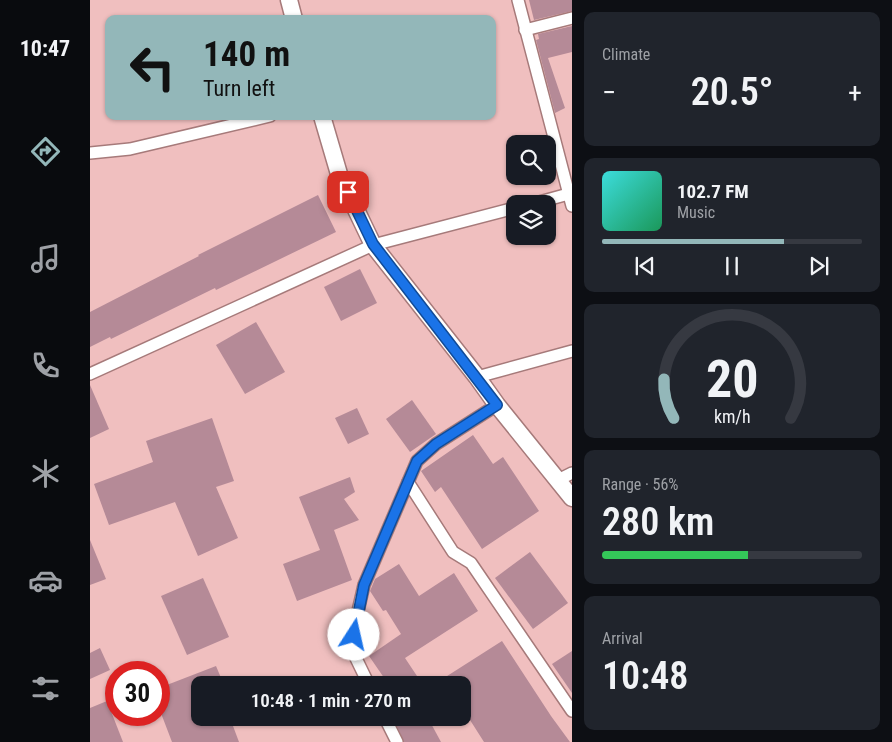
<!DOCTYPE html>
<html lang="en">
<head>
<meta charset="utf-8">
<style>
	body { margin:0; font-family:"Roboto Condensed",sans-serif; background:#20242c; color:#f1f3f6; height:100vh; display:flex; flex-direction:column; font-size:19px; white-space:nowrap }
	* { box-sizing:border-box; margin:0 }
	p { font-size:16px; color:#9ea1a6 }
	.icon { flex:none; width:28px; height:28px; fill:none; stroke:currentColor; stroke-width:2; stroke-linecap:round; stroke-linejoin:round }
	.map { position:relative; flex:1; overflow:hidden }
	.sheet { display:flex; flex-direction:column; gap:12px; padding:12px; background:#0d0f14; width:320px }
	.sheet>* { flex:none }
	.top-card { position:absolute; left:15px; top:15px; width:391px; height:105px; border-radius:10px; box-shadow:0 1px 4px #0004; background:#93b7b9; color:#111; overflow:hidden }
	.controls { position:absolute; left:416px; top:135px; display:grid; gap:10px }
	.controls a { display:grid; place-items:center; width:50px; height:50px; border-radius:10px; background:#171b24; box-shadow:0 1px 4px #0004; font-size:25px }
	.speed { position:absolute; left:15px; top:661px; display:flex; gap:10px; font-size:25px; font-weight:700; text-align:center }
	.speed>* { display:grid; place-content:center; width:65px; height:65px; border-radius:50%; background:#171b24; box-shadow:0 1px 4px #0004; line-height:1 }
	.speed .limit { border:8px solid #d22; background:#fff; color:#111 }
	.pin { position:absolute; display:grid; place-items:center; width:42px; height:42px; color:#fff; margin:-21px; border-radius:10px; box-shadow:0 2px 8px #0006 }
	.me { position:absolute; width:55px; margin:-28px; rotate:10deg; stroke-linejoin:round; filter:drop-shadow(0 0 4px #0008) }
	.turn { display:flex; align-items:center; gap:18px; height:105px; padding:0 15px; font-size:22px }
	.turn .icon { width:65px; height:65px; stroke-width:2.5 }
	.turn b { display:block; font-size:35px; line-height:42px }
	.big { font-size:38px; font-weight:600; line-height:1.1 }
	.sheet .widget { flex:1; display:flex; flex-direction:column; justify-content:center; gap:8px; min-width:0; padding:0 18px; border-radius:10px; background:#20242c }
	.sheet .dial { align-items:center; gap:0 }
	.dial svg { height:130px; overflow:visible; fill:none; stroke:#363941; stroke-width:7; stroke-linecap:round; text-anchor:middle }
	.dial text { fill:#f1f3f6; stroke:none }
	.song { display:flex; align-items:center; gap:15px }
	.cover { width:60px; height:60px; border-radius:8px; background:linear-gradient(135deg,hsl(180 70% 55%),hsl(150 70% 35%)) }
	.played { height:5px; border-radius:2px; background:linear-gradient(90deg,#93b7b9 70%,#363941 70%) }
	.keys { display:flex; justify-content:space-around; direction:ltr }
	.heat { display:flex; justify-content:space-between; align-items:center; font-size:28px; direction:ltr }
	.charge { height:8px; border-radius:4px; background:linear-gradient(90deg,#34c759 56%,#363941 0) }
	.trip { position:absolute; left:101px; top:676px; width:280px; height:50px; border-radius:10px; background:#171b24; box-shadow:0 1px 4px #0004; font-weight:600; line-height:50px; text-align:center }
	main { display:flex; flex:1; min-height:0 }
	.dock { display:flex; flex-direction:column; width:90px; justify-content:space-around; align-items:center; background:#090b0e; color:#9ea1a6 }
	.dock .icon { width:35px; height:35px }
	.dock .active { color:#93b7b9 }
	.dock b { font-size:22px; color:#f1f3f6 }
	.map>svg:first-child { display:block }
	.building { fill:#b58a97 }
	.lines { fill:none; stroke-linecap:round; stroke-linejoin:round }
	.street-casing { stroke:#a67a7a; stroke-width:14 }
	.secondary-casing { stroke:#a67a7a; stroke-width:19 }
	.street { stroke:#fff; stroke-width:11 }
	.secondary { stroke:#fff; stroke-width:16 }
	.route-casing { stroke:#114b97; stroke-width:12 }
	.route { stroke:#1a73e8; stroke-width:9 }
</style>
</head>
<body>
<main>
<nav class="dock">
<b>10:47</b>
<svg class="icon active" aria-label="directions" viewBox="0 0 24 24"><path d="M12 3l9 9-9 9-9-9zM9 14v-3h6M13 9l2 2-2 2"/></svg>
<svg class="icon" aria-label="music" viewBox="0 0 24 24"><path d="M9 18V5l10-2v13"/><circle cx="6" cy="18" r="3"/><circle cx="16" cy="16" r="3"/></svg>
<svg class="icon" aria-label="phone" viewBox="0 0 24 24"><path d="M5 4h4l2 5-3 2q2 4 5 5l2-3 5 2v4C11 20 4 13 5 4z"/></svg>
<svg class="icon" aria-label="climate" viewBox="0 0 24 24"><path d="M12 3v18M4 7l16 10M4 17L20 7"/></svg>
<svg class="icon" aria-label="car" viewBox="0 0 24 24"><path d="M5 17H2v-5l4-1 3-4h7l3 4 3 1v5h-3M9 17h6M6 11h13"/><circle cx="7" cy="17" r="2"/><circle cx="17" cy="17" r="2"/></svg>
<svg class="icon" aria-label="filters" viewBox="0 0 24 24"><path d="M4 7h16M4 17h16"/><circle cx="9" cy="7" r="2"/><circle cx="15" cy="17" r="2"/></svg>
</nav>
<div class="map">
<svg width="482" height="742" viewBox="0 0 482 742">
	<rect width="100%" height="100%" fill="#f0bfbf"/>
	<g class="building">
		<polygon points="439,0 482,0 482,11 444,20"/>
		<polygon points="482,26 482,52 458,58 475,108 465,113 446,40 449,39 448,34"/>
		<polygon points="228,195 246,232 126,290 125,288 21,339 20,337 0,347 0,312 109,256 108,255"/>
		<polygon points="270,269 287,303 251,321 234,287"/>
		<polygon points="166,322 195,372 155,394 126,345"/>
		<polygon points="0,385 19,429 0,438"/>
		<polygon points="322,400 346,434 320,452 296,419"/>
		<polygon points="267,408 279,434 258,444 245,418"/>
		<polygon points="122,418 144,481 126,487 148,538 108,556 85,502 19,525 4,484 63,462 56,441"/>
		<polygon points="383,435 403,464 413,457 449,511 392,549 351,487 345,492 331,471"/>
		<polygon points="260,477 265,492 254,499 269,520 244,530 262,580 207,601 193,564 230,550 209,497"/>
		<polygon points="0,540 16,579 0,585"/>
		<polygon points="440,552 478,603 443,629 405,578"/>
		<polygon points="309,564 329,596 364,573 388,611 315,658 329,679 320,685 299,685 279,656 311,634 296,610 293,611 280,591 285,579"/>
		<polygon points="113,578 139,637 97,655 71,596"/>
		<polygon points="412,641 461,716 480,742 394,742 380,720 377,722 372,716 372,685 343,685"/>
		<polygon points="10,648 20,670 0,679 0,653"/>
		<polygon points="482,651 482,693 462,664"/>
		<polygon points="126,666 134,685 110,685 110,718 140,718 149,742 82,742 69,708 69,688"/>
		<polygon points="17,701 33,742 0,742 0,708"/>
		<polygon points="303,718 338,718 351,742 314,742"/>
	</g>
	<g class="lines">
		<defs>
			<g id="street">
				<polyline points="428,0 482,206"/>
				<polyline points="435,30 482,18"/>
				<polyline points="0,153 40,149 180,116"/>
				<polyline points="442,204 482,193"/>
				<polyline points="0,374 283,245 425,208"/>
				<polyline points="387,377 482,351"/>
				<polyline points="468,480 482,473"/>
				<polyline points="318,482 363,552 381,563 482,711"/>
				<polyline points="279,685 262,650 266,620 274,585 327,461 346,444 407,405"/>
				<polyline points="295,718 307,742"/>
			</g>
			<g id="secondary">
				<polyline points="199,0 204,19"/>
				<polyline points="232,116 249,174 283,245 387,377 407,405 482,498"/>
			</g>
		</defs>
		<use href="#street" class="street-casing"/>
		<use href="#secondary" class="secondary-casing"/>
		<use href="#street" class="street"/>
		<use href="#secondary" class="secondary"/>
	</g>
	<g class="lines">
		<defs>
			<polyline id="route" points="258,192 283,244 407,405 346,444 327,461 274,585 264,635"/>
		</defs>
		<use href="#route" class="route-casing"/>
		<use href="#route" class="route"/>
	</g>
</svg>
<div class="controls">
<a><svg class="icon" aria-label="search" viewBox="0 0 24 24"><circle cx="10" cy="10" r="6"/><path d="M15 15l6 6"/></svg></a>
<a><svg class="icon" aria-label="layers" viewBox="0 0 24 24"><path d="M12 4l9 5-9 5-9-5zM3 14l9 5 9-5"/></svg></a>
</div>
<div class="speed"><div class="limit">30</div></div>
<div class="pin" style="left:258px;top:192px;background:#d93025"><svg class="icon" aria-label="arrive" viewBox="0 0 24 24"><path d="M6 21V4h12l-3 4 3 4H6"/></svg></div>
<svg class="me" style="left:264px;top:635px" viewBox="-20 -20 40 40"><circle r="19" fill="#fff"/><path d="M0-13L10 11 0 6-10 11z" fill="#1a73e8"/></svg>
<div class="trip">10:48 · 1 min · 270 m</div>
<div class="top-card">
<div class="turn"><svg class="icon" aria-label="left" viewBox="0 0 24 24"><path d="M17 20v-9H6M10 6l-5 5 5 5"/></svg><div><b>140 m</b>Turn left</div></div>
</div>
</div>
<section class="sheet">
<div class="widget"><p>Climate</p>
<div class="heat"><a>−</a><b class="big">20.5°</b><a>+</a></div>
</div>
<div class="widget">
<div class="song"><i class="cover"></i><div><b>102.7 FM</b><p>Music</p></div></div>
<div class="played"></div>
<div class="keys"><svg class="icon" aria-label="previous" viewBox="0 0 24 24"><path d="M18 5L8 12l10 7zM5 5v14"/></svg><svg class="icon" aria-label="pause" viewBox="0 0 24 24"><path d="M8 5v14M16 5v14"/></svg><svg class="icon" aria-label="next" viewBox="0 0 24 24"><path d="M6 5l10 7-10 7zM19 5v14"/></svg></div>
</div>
<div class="widget dial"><svg viewBox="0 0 100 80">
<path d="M14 69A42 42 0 1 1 86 69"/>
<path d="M14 69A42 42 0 0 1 8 45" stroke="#93b7b9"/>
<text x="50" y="56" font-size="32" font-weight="700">20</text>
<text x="50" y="72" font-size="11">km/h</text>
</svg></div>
<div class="widget"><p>Range · 56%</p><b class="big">280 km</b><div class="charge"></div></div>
<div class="widget"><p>Arrival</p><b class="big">10:48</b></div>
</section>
</main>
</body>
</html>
